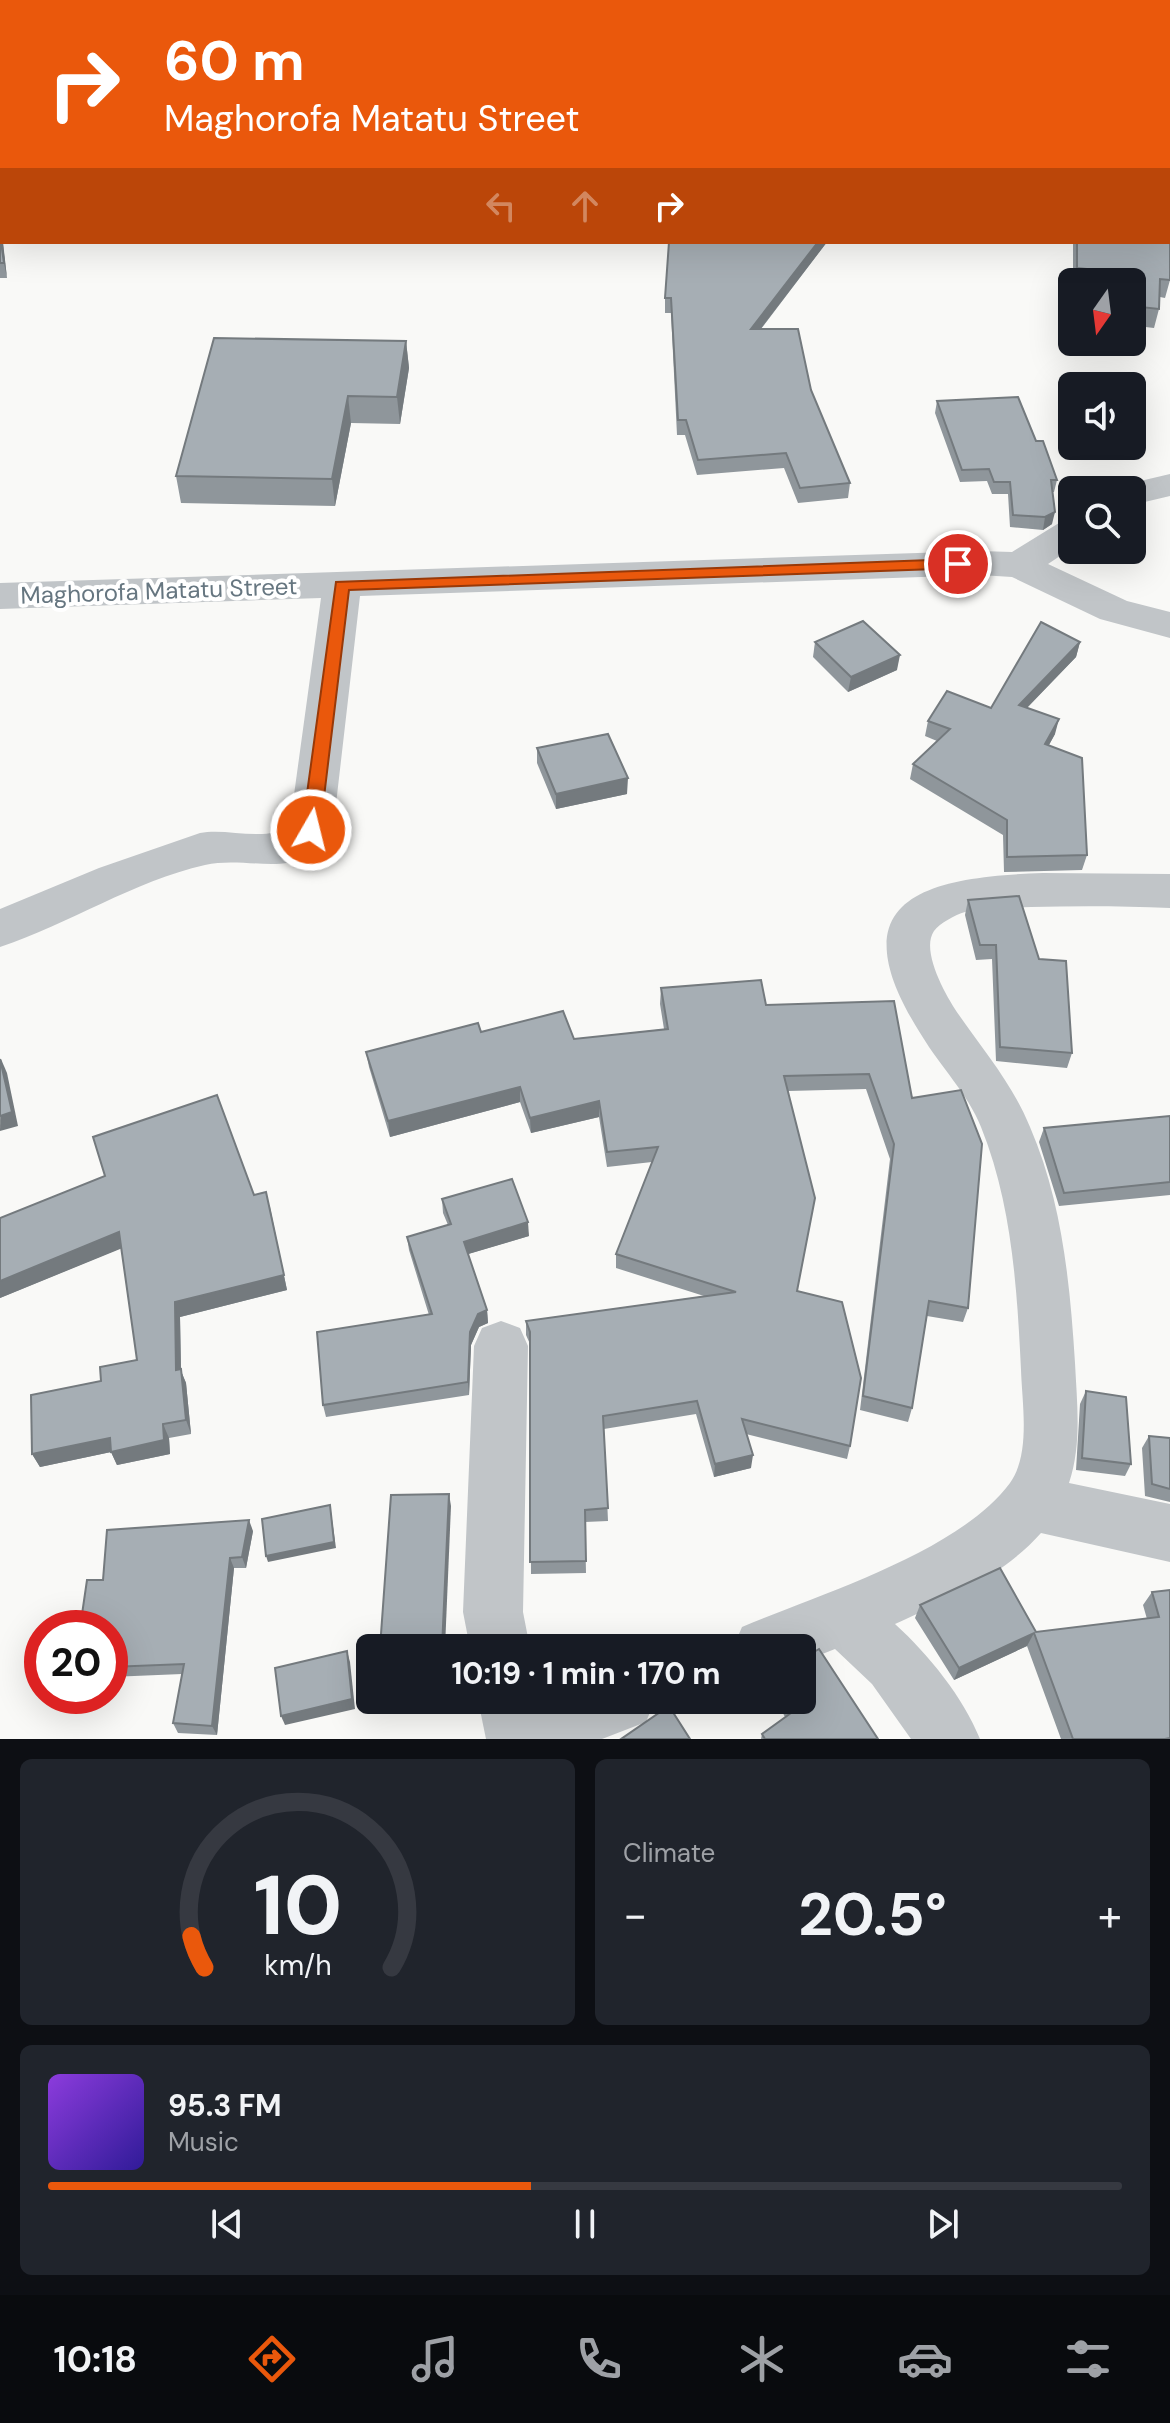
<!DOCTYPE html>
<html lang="en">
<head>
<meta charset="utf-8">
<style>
	body { margin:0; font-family:"DM Sans",sans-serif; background:#20242c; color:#f1f3f6; height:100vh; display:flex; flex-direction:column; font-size:30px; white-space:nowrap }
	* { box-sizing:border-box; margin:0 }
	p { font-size:26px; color:#9ea1a6 }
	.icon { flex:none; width:44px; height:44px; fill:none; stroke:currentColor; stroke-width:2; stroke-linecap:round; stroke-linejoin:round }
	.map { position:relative; height:1739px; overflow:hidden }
	.details { display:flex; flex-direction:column; gap:20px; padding:20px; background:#0d0f14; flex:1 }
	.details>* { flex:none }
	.top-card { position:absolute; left:0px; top:0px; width:1170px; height:244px; box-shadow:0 8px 32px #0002; background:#ea580c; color:#fff; overflow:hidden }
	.needle { width:52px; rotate:194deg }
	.tools { position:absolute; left:1058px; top:268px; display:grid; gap:16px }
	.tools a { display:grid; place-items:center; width:88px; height:88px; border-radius:12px; background:#171b24; box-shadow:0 8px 32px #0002; font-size:40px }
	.speed { position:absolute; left:24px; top:1610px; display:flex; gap:16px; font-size:40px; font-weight:700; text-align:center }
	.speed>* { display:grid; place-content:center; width:104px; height:104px; border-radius:50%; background:#171b24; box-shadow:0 8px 32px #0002; line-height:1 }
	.speed .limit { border:12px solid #d22; background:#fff; color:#111 }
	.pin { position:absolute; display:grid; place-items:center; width:68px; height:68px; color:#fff; margin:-34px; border:4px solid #fff; border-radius:50%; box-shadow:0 2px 8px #0007 }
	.me { position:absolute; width:88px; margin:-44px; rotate:8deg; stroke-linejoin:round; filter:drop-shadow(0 0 6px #0008) }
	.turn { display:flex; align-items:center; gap:28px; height:168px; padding:0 32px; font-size:36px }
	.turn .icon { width:104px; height:104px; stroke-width:2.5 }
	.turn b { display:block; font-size:56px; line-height:68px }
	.lanes { display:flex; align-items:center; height:76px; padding:0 32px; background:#0003; justify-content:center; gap:40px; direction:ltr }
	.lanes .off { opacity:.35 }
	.big { font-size:60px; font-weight:700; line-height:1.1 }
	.details .widget { flex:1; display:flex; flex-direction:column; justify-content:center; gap:12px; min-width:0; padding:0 28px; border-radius:12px; background:#20242c }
	.details .dial { align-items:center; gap:0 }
	.dial svg { height:208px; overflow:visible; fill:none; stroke:#363941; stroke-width:7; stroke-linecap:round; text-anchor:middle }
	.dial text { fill:#f1f3f6; stroke:none }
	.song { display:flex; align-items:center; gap:24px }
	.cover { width:96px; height:96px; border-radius:12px; background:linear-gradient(135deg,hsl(270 70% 55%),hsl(250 70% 35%)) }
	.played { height:8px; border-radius:4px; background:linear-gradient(90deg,#ea580c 45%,#363941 45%) }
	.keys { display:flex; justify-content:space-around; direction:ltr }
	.heat { display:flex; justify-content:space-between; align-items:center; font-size:44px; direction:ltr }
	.details .tiles { flex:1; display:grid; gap:20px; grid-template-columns:1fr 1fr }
	.widget:last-child { grid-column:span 2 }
	.trip { position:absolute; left:356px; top:1634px; width:460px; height:80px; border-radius:12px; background:#171b24; box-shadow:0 8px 32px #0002; font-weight:700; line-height:80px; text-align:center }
	.dock { display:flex; height:128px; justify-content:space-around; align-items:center; background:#090b0e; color:#9ea1a6 }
	.dock .icon { width:56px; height:56px }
	.dock .current { color:#ea580c }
	.dock b { font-size:36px; color:#f1f3f6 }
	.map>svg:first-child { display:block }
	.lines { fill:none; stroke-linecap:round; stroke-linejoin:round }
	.minor { fill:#c1c5c8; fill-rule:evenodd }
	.wall { fill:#8f969b }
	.shaded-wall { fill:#747a7e }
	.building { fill:#a6aeb4; stroke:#747a7e; stroke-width:2 }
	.route { fill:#ea580c; stroke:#983908; stroke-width:2 }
	.labels { text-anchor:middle; stroke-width:8; stroke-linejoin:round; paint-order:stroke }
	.street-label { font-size:24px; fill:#667680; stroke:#fff }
</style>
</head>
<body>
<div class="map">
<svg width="1170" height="1739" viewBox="0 0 1170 1739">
	<rect width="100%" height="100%" fill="#f9f9f7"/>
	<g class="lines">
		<g class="minor">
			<polygon points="478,0 504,0 477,2"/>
			<polygon points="963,0 993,0 994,2 964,2"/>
			<polygon points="1168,116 1170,117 1170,135 1168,134"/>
			<polygon points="2,140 2,158 0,159 0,141"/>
			<polygon points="1170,474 1170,496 1132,505 1132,490 1117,490 1119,486"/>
			<path d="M1072,519V548L1048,564L1127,601L1170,612V638L1100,619L1012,577L980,575L360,596L333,830C302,885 252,854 205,865C134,881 69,924 0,947V909L99,868L200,833C228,827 269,844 290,824L321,598L0,609V583L980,551L1012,552L1059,523Z"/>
			<path d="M1043,873L1170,874V908C1124,906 1077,906 1031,907C1010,908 985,906 965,912C955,915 940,923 934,931C920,951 947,998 959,1015C984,1051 1013,1085 1030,1127C1062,1201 1070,1283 1075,1363C1077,1404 1082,1444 1069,1483L1170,1504V1562L1041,1533C1003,1576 947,1600 895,1624C929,1655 963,1697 980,1739H911L872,1684L835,1649L802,1662V1648H733L742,1627C820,1594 959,1552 1010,1483C1031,1454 1022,1403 1021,1370C1017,1288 1012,1204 981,1127C968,1094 940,1066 922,1036C835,900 921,877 1043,873Z"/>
			<polygon points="501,1321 520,1328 528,1346 523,1612 530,1648 470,1648 463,1612 474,1346 482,1328"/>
			<polygon points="478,1700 655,1700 646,1722 602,1739 486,1739"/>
		</g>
	</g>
	<g class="wall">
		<polygon points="1168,13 1170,13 1170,74 1168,73"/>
		<polygon points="0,228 2,236 7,278 0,278"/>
		<polygon points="827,242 761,329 811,390 850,483 848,498 798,503 784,468 697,475 685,435 677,435 671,313 665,313 665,298"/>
		<polygon points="1073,242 1168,242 1170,280 1165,298 1160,297 1159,309 1154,328 1137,326 1136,330 1132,329 1132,282 1073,282"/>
		<polygon points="406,341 409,368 400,424 351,423 335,506 181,503 176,476"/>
		<polygon points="937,401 1036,441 1057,480 1054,492 1053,492 1052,524 1043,530 1010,527 1008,494 992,494 987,481 960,482 935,413"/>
		<polygon points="815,642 897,670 848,692 813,657"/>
		<polygon points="1080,642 1076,657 1027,708 1055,734 1049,745 1087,855 1082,870 1004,872 1003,835 910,779 913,764 937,741 925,736 928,721 991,708"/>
		<polygon points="537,748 627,794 556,809 537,763"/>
		<polygon points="968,900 1039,959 1072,1053 1067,1068 996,1061 992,959 976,960 965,915"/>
		<polygon points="661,988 766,1005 912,1098 968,1308 963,1322 927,1316 912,1408 908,1422 860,1410 890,1159 866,1089 788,1091 798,1291 850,1446 847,1459 746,1434 751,1468 714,1477 696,1414 604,1429 608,1521 585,1522 586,1573 531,1574 530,1344 526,1335 526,1321 704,1296 616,1268 616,1254 652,1162 607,1167 599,1117 531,1133 520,1102 390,1137 369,1067 366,1052 481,1032 574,1039 664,1029 660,1004"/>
		<polygon points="1170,1116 1170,1195 1059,1206 1039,1142 1044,1128"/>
		<polygon points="254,1195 270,1207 287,1290 180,1317 181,1371 186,1383 191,1434 169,1438 170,1454 117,1465 111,1452 40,1467 32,1454 101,1381 137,1360 121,1248 0,1298 0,1218"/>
		<polygon points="442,1199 529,1236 468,1254 487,1310 488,1323 479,1327 471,1345 469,1395 326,1417 323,1405 429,1315 409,1250 407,1237 448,1225 443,1213"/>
		<polygon points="1086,1391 1131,1464 1125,1476 1076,1470 1080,1404"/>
		<polygon points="1149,1436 1170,1438 1170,1502 1145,1496 1142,1448"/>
		<polygon points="253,1531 246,1568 234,1568 217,1735 178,1733 173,1723 182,1674 110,1677 110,1628 103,1580"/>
		<polygon points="1170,1590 1170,1739 1061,1739 1027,1646 954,1680 915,1618 920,1605 1036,1632 1147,1619 1143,1605 1152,1592"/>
		<polygon points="776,1700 802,1700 878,1739 761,1739 762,1734 785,1717"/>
	</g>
	<g class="shaded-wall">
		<polygon points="8,0 22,0 21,2 6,2"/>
		<polygon points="2,9 2,27 0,19 0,12"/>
		<polygon points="0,228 3,242 7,278 4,263"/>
		<polygon points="818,242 827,242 749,344 751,329"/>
		<polygon points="406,341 409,368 400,424 397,397"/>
		<polygon points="348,396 351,423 335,506 332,479"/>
		<polygon points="1055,512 1052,524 1043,530 1045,517"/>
		<polygon points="1080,642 1076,657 1015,720 1019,705"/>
		<polygon points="900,655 897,670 848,692 851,677"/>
		<polygon points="1059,719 1055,734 1041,759 1045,744"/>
		<polygon points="628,778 627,794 556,809 556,794"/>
		<polygon points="1,1059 7,1073 18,1126 0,1131"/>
		<polygon points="520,1087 520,1102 390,1137 388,1121"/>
		<polygon points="599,1101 599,1117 531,1133 530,1118"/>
		<polygon points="266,1192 287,1290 180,1317 181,1371 186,1383 191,1434 186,1420 176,1370 175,1302"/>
		<polygon points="528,1222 529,1236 465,1255 464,1242"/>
		<polygon points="119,1232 125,1247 0,1298 0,1281"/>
		<polygon points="487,1310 488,1323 479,1327 471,1345 469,1395 468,1382 470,1332 478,1314"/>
		<polygon points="163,1424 169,1438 170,1454 117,1465 111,1452 40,1467 32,1454"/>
		<polygon points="753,1455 751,1468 714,1477 715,1464"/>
		<polygon points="449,1494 451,1506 445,1648 442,1648"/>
		<polygon points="330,1505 336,1548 268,1562 266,1556"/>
		<polygon points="249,1520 253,1531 246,1568 242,1557"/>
		<polygon points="230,1558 234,1568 217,1735 212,1726"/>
		<polygon points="1034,1633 1027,1646 954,1680 959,1668"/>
		<polygon points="347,1651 350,1662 355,1709 285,1725 281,1716"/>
	</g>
	<g class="building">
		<polygon points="0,0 8,0 6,2 2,2 2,9 0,12"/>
		<polygon points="409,0 452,0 451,2 409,2"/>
		<polygon points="531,0 966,0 965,2 529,2"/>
		<polygon points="1168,13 1170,13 1170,58 1168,56"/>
		<polygon points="1168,207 1170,207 1170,280 1160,279 1159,309 1141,307 1141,312 1132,311 1132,282 1085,282 1086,269 1077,268 1077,242 1168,242"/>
		<polygon points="0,235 4,263 0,263"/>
		<polygon points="669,242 818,242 751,329 798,329 811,390 850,483 800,488 786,453 698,460 686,420 678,420 671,298 665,298"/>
		<polygon points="214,338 406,341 397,397 348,396 332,479 176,476"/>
		<polygon points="1018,397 1036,441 1043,441 1057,480 1051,480 1055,512 1045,517 1013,515 1010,482 994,482 989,469 962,470 937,401"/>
		<polygon points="863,621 900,655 851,677 815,642"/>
		<polygon points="1041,622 1080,642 1019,705 1059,719 1045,744 1082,758 1087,855 1007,857 1007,820 913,764 950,729 928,721 947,691 991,708"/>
		<polygon points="608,734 628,778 556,794 537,748"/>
		<polygon points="1019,896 1039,959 1066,961 1072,1053 1000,1047 996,945 980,945 968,900"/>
		<polygon points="761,980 766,1005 894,1001 912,1098 961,1090 982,1144 968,1308 929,1301 912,1408 863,1396 894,1144 869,1074 784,1076 815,1198 797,1291 842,1302 861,1378 850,1446 742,1419 753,1455 715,1464 697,1401 603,1416 608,1508 585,1510 586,1561 530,1562 530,1332 526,1321 736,1292 616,1254 658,1147 607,1152 599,1101 530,1118 520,1087 388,1121 366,1052 478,1023 481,1032 563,1011 574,1039 668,1029 661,988"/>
		<polygon points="0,1059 12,1112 0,1116"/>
		<polygon points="217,1095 254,1195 266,1192 284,1275 175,1302 176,1370 181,1369 186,1420 163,1424 164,1440 111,1452 110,1438 32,1454 31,1395 101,1381 100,1367 137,1360 119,1232 0,1281 0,1218 105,1176 93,1137"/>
		<polygon points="1170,1116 1170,1182 1064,1193 1044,1128"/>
		<polygon points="512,1179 528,1222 464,1242 487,1310 478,1314 470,1332 468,1382 323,1405 317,1332 432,1314 407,1237 451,1224 442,1199"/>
		<polygon points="1086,1391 1126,1397 1131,1464 1082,1458"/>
		<polygon points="1149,1436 1170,1438 1170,1489 1152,1484"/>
		<polygon points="449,1494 442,1648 380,1648 391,1495"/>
		<polygon points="330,1505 334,1542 266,1556 262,1519"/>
		<polygon points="249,1520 242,1557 230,1558 212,1726 173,1723 184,1664 110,1667 110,1628 80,1628 87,1580 103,1580 107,1530"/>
		<polygon points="1000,1568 1036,1632 1159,1617 1152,1592 1170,1590 1170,1738 1165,1739 1073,1739 1034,1633 959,1668 920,1605"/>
		<polygon points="819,1649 878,1739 765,1739 762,1734 791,1713 784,1700 802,1700 802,1659"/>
		<polygon points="347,1651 352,1699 281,1716 275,1668"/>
		<polygon points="669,1706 690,1739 621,1739"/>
	</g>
	<polygon class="route" points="958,559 963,560 963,568 349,590 320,830 311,837 302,830 336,582"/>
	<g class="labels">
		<g class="street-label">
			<text transform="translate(159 591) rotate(-2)" y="8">Maghorofa Matatu Street</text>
		</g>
	</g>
</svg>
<div class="tools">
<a><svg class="needle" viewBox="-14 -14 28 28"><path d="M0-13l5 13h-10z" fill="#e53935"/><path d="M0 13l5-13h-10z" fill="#9ea1a6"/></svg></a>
<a><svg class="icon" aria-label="sound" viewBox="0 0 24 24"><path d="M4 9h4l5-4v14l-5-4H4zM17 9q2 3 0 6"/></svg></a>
<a><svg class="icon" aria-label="search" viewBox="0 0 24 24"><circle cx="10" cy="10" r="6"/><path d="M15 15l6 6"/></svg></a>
</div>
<div class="speed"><div class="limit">20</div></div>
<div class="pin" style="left:958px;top:564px;background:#d93025"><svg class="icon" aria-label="arrive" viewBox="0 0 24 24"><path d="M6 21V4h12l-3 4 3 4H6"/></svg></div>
<svg class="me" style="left:311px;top:830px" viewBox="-20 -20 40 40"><circle r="17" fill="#ea580c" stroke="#fff" stroke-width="3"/><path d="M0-11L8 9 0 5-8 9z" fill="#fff"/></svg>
<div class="trip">10:19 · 1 min · 170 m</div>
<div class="top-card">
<div class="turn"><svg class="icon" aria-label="right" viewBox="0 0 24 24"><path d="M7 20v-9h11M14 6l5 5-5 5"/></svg><div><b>60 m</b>Maghorofa Matatu Street</div></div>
<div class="lanes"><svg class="icon off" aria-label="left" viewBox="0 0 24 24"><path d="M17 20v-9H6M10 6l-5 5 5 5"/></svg><svg class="icon off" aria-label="ahead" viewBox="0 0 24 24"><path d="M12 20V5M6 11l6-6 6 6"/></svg><svg class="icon" aria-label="right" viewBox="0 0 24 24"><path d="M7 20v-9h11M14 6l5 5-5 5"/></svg></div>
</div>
</div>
<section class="details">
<div class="tiles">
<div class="widget dial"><svg viewBox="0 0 100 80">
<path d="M14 69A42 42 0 1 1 86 69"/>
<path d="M14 69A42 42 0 0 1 9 57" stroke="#ea580c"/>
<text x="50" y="56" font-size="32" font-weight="700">10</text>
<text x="50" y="72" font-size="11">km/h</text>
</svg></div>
<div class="widget"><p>Climate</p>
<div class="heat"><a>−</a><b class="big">20.5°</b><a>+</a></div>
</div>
<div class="widget">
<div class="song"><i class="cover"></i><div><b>95.3 FM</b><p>Music</p></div></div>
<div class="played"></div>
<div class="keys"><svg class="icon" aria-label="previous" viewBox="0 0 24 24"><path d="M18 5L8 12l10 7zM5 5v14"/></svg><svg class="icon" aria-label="pause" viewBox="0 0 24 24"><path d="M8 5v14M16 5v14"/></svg><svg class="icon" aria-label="next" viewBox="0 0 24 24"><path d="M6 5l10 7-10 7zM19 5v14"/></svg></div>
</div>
</div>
</section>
<nav class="dock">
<b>10:18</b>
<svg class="icon current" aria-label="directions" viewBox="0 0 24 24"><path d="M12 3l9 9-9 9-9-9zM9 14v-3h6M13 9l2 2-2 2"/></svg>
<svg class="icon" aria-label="music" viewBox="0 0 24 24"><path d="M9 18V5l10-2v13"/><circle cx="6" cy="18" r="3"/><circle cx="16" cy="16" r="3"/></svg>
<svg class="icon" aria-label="phone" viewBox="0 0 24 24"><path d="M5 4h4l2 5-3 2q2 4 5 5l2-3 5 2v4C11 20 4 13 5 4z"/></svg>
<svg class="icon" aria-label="climate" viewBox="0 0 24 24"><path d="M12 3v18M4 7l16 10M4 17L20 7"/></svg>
<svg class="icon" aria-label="car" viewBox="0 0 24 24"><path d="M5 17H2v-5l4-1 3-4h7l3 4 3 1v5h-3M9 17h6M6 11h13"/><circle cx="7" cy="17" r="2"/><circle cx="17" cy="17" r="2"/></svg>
<svg class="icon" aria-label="filters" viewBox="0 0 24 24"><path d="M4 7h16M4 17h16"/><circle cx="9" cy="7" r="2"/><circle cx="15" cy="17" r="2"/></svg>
</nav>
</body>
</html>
